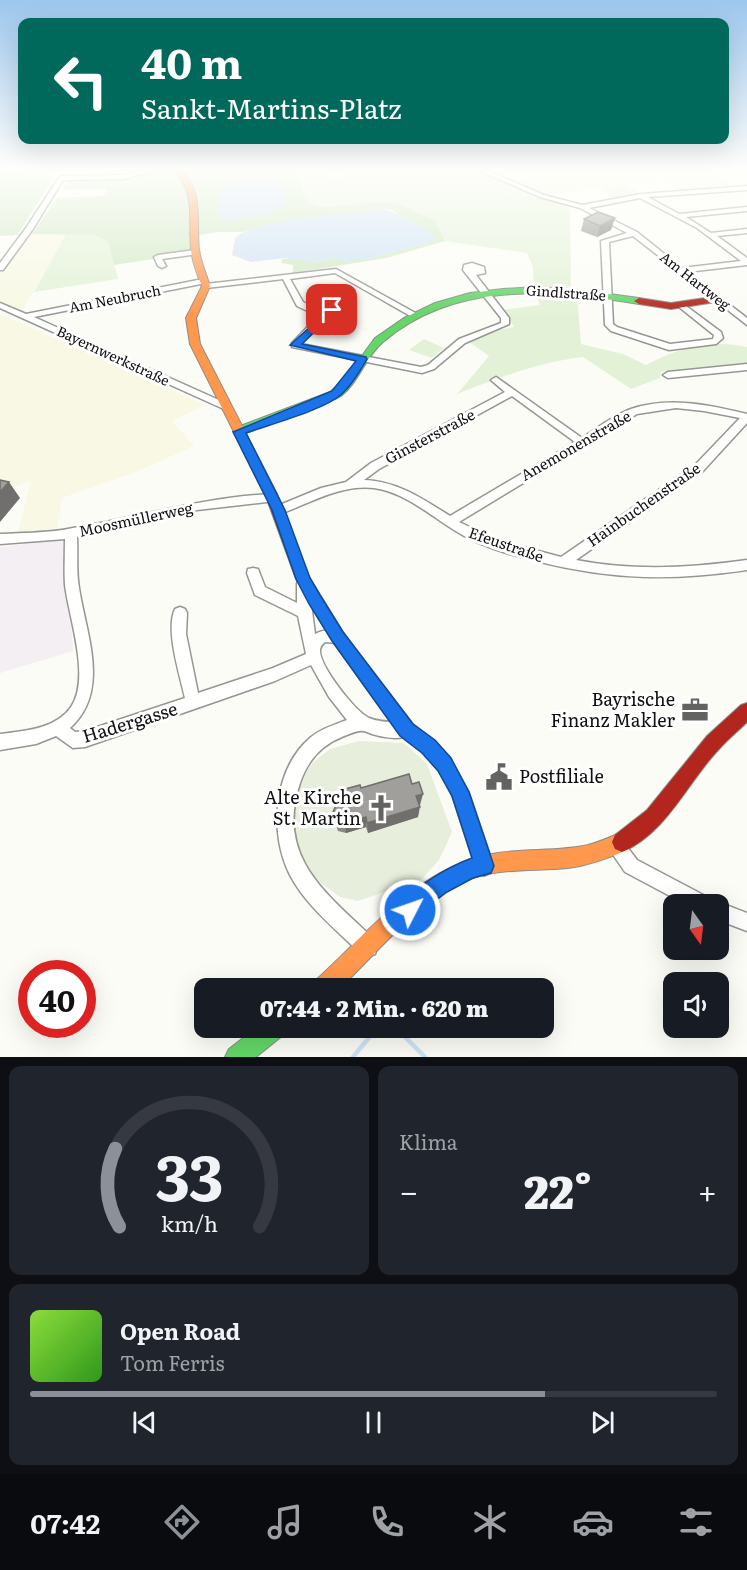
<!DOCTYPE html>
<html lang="de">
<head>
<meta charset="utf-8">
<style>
	body { margin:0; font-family:Literata,serif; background:#20242c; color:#f1f3f6; height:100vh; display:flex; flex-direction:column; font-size:22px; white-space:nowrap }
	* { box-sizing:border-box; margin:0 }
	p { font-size:20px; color:#9ea1a6 }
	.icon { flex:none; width:33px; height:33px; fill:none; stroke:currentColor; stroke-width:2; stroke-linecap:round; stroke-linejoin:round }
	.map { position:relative; height:1057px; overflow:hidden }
	.side { display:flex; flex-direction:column; gap:9px; padding:9px; background:#0d0f14; flex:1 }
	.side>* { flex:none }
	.guide { position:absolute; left:18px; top:18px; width:711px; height:126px; border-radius:12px; box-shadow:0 6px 24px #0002; background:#00695c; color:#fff; overflow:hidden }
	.needle { width:39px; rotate:166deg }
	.tools { position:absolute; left:663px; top:894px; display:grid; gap:12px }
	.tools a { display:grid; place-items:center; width:66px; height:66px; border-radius:12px; background:#171b24; box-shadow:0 6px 24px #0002; font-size:30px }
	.speed { position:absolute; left:18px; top:960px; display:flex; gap:12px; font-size:30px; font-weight:700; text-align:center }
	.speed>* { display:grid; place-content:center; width:78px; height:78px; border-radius:50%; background:#171b24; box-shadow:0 6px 24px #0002; line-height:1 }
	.speed .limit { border:9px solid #d22; background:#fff; color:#111 }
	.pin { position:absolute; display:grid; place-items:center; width:51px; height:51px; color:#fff; margin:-26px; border-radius:12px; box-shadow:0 3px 9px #0006 }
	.me { position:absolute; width:66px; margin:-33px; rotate:49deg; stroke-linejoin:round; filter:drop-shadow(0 0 4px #0008) }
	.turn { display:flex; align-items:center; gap:21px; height:126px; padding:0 24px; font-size:27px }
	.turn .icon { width:78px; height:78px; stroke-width:2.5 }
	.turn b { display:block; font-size:42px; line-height:51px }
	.big { font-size:45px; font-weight:800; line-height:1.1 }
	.side .widget { flex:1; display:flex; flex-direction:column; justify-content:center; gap:9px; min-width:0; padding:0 21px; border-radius:12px; background:#20242c }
	.side .dial { align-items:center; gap:0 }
	.dial svg { height:156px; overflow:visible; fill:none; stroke:#363941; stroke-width:7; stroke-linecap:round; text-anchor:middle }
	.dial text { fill:#f1f3f6; stroke:none }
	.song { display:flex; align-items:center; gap:18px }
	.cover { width:72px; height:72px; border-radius:9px; background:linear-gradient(135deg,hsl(90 70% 55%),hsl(110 70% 35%)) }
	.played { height:6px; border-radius:3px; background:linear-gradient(90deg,#8c9099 75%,#363941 75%) }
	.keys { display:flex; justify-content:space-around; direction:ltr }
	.heat { display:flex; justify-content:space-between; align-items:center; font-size:33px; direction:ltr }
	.side .tiles { flex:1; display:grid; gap:9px; grid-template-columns:1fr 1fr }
	.widget:last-child { grid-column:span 2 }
	.trip { position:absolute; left:194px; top:978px; width:360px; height:60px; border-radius:12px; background:#171b24; box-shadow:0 6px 24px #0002; font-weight:800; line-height:60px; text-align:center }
	.tab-bar { display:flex; height:96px; justify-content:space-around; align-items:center; background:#090b0e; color:#9ea1a6 }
	.tab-bar .icon { width:42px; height:42px }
	.tab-bar .on { color:#8c9099 }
	.tab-bar b { font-size:27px; color:#f1f3f6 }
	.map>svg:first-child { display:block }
	.industrial { fill:#f4eff2 }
	.farmland { fill:#f8f8e4 }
	.green { fill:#e3f2d7 }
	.forest { fill:#d3e9c6 }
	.cemetery { fill:#e7eedb }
	.water { fill:#cee3f6 }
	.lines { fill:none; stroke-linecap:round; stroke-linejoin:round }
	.stream { stroke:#cee3f6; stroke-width:4.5 }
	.street-casing { stroke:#969694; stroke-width:3 }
	.fast-casing { stroke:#8d8d8b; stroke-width:2 }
	.slow-casing { stroke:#8d8d8b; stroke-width:2 }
	.jam-casing { stroke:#8d8d8b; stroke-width:2 }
	.street { fill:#fffffe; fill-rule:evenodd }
	.fast { fill:#63d668; fill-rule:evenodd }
	.slow { fill:#ff974d; fill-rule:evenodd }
	.jam { fill:#b3261e; fill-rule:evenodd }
	.wall { fill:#8a8986 }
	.shaded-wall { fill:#706f6d }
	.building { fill:#a09f9c; stroke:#706f6d; stroke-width:1.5 }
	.route { fill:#1a73e8; stroke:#114b97; stroke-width:1.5 }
	.labels { text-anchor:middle; stroke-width:6; stroke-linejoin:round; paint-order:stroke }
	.far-street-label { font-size:14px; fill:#101010; stroke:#fff }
	.street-label { font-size:15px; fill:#101010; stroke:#fff }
	.near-poi-label { font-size:18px; fill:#101010; stroke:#fff; text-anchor:end }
	.near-street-label { font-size:18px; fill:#101010; stroke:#fff }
</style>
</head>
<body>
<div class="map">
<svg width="747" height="1057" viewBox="0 0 747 1057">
	<rect width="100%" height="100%" fill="#fcfcf7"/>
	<g class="industrial">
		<polygon points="0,169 61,169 49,175 9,176 0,174"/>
		<polygon points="65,539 73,651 0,673 0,547"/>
	</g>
	<g class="farmland">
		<polygon points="484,169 747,169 747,174 720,177 732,185 678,189 665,180 544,195"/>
		<polygon points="32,234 66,234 23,310 0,301 0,272"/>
		<polygon points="0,314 205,405 172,421 194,446 136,472 62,498 57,528 18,533 31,481 5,490 0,489"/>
	</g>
	<g class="green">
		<path d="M395,169H473L570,208L571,286H534L533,267L527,253L445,241L435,220L383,202L337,206L311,204L306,198L295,171L326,173L328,178L348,177L346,171C363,171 380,175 396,171Z"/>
		<polygon points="627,184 641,194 612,198 599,188"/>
		<polygon points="66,234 94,235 108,242 118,279 34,292"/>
		<path d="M577,294L581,344L623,354L646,365C678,348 711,339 747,347V364L661,372L660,378L631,389L583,357C539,362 498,378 457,394L489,356L469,342L498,330L514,327L503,310L540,305L536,295Z"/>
		<polygon points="424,339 444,348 432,358 409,350"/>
	</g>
	<g class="forest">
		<path d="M142,169H295L306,198L311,204C328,210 362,202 382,202C402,202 416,213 435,220L445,241L386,258L293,273V265L281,263L282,259L293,258L314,262L334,258L368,259L433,241L420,226L405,221L393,210L382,209L267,225L242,232H217L189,237L192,253L114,265L108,242L94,235L32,234L57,198L102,196L107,192L105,189L62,190L69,180L136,179Z"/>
		<polygon points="0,174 55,176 17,235 0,236"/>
	</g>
	<polygon class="cemetery" points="359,741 404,743 427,764 452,832 439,860 422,879 358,901 340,897 306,872 295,836 295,802 301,778 311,764 330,749"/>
	<g class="water">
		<polygon points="261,179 277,179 285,184 283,202 276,212 229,220 220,218 220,189 234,181"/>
		<path d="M382,209C393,210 424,228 435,236L434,241L368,259L347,261L334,258L314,262L285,258L251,262L232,255L235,238C258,218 349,214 382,209Z"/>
	</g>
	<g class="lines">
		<polyline class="stream" points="353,1057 372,1034 389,1028 405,1037 425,1057"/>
		<defs>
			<g id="street">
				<polygon points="147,169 158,169 124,179 63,180 33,229 3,270 0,270 0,263 26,228 60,176 124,175"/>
				<path d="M476,169H484L544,195L582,205L641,194L747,186V190L648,197L679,214L747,207V211L686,217L711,233L747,229V233L717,236L747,258V265L687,272L747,318V325L633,236L609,242L613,324L617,327L670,344L713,339L714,335L679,307L678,305L682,303L721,332L723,338L716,344L669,350L611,331L605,325L601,241L627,233L580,208L540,197ZM640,198L697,228L741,261L682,268L637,232L589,208Z"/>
				<polygon points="195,250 199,252 198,254 162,259 166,266 162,268 158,266 154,257 158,255"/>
				<polygon points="472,263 484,267 485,273 476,275 509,318 509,324 465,343 434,369 422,373 292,347 292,343 318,316 297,306 283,279 206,288 202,286 206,284 336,269 419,315 412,317 335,273 290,279 303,302 324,312 326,311 310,303 309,301 313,299 336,310 326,320 323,320 301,344 421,367 428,365 459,339 501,323 501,318 463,270 464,265"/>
				<polygon points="203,279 206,279 206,283 34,317 230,405 231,407 226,410 0,308 0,303 26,314"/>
				<polygon points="747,364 747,370 668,378 663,375 668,372"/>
				<path d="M496,377L582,438C598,428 614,415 631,409C669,396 709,405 747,414V423L703,471L576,560C633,571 689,568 747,560V570C672,581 613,580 540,562C516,556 492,550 470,539C439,524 410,493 374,488C343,484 311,502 283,513H275L273,510L275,507L321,488L346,482L371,463L505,392L491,380ZM512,396L575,442L450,516C423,499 397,481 364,480L379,469ZM676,408L704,411L740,418L695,465L561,557L498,540L459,522L637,414Z"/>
				<path d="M272,494L278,498L276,501L197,510L77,537C78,554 76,571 79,588C86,634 111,691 70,728L75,732L85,731L185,698C180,675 165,630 175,609L180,607L185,609L187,613L186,634L198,693L273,668L306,654L298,616L255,595L247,573L248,569L253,568L258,569L265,587L297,603V584L298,580L303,579L308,580L315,634C325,629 333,629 343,633L345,637L343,641L338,643L325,642C322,645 321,645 320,650C319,666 355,711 369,718C381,723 395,722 407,722L412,725L415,730L412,735C401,740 384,738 372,734C369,733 366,731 363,731C357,730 347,735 342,737C321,745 307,762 300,783C275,858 327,894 375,940L377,947L375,954L368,956L361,954C337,930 306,906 290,875C269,834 273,770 310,738C320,729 334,725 347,720L329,697L311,665L275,681L85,747L73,748L56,736L36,744L0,750V734C24,731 56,729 71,707C91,678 69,618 65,585C64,570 65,554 65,539L0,544V534C24,533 49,533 73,528C140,517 204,497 272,494Z"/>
				<polygon points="616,837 622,840 637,860 709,898 712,904 718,902 747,913 747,931 718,920 718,904 685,904 625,872 607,846 610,840"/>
			</g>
			<g id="fast">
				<path d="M537,287L572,289L639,298L644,301L639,304C552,290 455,280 383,342C365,357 359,382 341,396C333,401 324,403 315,405C291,414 267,425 243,434H235L233,431L235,428L330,392L345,379L375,338L404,318L435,303L470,293L503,289Z"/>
				<polygon points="256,1028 285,1028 282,1036 256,1057 225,1057 229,1049"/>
			</g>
			<g id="slow">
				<path d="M173,169H180C204,189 196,222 199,250C201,262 206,274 210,286L196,318L200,344L277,494L276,497L271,499L265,494L190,344L186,318L202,286C197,274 192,262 191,249C188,218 197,194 173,169Z"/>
				<path d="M622,832L629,835L632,842L629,849C609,858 590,865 568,868C536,871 503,868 473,878C422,896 378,952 340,988H313L316,980C368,933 419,867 492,854C524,848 556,852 588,845C600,842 611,837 622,832Z"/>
			</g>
			<g id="jam">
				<polygon points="719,296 722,297 722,301 671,309 639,304 634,301 639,298 671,303"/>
				<polygon points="271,489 277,494 309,577 343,632 413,724 435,741 450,758 469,792 494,866 491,873 484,876 477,873 452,796 438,770 423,753 401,736 333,642 296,579 265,494"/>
				<path d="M747,703V722C738,731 728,739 720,748C688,781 667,833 622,852L615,849L612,842L615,835L647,810L707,736L741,705Z"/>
			</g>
		</defs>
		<use href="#street" class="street-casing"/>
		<use href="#fast" class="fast-casing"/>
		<use href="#slow" class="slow-casing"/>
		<use href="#jam" class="jam-casing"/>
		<use href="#street" class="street"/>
		<use href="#fast" class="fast"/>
		<use href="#slow" class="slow"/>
		<use href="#jam" class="jam"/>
	</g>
	<g class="wall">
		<polygon points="584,219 611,230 597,237 581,231"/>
		<polygon points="412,784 420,805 419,805 418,817 368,833 366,827 346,833 338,831 335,822 333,812 346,799 345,789"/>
	</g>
	<g class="shaded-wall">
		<polygon points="615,218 611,230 597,237 600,226"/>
		<polygon points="9,482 20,498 0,522 0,492"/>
		<polygon points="423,794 420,805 414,807 416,796"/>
		<polygon points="420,807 418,817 368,833 367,823"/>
		<polygon points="366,817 366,827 346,833 345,823"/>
	</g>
	<g class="building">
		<polygon points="598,212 615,218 600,226 584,219"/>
		<polygon points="0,480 9,482 0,492"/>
		<polygon points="409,774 412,784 419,782 423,794 416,796 420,807 367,823 366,817 345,823 337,821 333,812 337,803 347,798 345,789 360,785 361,788"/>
	</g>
	<linearGradient id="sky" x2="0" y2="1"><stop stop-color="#9dc7ee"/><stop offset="0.53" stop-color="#fefefb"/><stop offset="1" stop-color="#fefefb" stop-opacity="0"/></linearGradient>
	<rect width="747" height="317" fill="url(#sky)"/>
	<path class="route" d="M332,307L336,310L335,312L302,344L366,357L367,359C360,371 353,384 342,394C324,410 271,424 246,433L285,510L310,578L320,595L343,632L413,724L435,740L451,758L469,792L494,866L491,873L473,878L447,892L410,920L402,917L399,910C408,889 450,866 472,858L452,796L438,771L422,753L400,736L332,641L309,604L296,579L272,510L233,432L332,391L356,361L290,345Z"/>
	<defs>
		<symbol id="office-bare" viewBox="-9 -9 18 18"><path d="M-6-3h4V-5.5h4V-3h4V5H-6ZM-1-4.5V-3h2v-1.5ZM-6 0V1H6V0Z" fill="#636361" stroke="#fff" stroke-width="2.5" paint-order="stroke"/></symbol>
		<symbol id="civic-bare" viewBox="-9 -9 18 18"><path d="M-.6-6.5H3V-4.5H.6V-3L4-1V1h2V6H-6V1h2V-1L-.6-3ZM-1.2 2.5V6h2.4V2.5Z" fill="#636361" stroke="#fff" stroke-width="2.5" paint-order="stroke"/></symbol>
		<symbol id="church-bare" viewBox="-9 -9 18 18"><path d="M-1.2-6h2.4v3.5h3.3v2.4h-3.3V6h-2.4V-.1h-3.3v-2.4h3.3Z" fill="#636361" stroke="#fff" stroke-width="2.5" paint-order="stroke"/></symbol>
	</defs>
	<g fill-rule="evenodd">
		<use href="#office-bare" x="676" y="691" width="38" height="38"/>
		<use href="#civic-bare" x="480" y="758" width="38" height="38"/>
		<use href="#church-bare" x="362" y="789" width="38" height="38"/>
	</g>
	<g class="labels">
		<g class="far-street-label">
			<text transform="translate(695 281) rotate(38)" y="5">Am Hartweg</text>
			<text transform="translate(566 293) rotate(4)" y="5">Gindlstraße</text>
			<text transform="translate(115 299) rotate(-11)" y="5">Am Neubruch</text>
			<text transform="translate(113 356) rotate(25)" y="5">Bayernwerkstraße</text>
		</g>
		<g class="street-label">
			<text transform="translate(430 437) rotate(-28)" y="5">Ginsterstraße</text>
			<text transform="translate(576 446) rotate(-30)" y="5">Anemonenstraße</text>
			<text transform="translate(644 505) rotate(-35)" y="5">Hainbuchenstraße</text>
			<text transform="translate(136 520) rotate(-12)" y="5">Moosmüllerweg</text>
			<text transform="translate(506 545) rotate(19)" y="5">Efeustraße</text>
		</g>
		<g class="near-poi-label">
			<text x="675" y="706">Bayrische<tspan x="675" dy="21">Finanz Makler</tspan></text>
			<text x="519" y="783" text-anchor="start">Postfiliale</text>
			<text x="361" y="804">Alte Kirche<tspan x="361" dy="21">St. Martin</tspan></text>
		</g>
		<g class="near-street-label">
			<text transform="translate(130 723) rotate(-17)" y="6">Hadergasse</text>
		</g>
	</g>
</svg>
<div class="tools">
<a><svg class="needle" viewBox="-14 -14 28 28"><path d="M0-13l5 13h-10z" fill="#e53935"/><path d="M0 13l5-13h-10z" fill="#9ea1a6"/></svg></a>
<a><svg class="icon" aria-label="sound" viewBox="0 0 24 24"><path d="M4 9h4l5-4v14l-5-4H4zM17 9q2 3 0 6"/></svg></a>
</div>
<div class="speed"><div class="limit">40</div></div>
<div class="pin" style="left:332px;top:310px;background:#d93025"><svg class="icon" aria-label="arrive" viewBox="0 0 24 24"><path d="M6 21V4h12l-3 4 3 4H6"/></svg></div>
<svg class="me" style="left:410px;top:910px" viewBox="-20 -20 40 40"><circle r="17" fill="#1a73e8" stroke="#fff" stroke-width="3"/><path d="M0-11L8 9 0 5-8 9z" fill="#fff"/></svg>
<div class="trip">07:44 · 2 Min. · 620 m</div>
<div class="guide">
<div class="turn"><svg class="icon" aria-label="left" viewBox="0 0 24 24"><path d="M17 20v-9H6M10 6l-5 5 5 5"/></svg><div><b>40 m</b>Sankt-Martins-Platz</div></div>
</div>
</div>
<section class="side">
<div class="tiles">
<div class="widget dial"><svg viewBox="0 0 100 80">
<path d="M14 69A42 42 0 1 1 86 69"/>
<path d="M14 69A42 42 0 0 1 12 29" stroke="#8c9099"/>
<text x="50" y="56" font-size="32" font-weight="700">33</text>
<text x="50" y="72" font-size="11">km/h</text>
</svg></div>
<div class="widget"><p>Klima</p>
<div class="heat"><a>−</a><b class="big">22°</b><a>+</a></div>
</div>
<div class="widget">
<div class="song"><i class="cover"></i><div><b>Open Road</b><p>Tom Ferris</p></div></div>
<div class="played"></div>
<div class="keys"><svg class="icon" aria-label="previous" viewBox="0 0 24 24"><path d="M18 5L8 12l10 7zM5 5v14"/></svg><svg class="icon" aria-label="pause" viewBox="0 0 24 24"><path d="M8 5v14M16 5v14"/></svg><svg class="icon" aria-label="next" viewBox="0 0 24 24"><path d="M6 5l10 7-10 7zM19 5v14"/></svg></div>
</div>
</div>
</section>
<nav class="tab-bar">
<b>07:42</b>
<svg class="icon on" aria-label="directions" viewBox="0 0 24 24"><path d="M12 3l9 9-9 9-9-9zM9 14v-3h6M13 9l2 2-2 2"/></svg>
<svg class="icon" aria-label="music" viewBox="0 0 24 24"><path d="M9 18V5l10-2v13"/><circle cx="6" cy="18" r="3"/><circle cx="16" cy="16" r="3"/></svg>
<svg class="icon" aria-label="phone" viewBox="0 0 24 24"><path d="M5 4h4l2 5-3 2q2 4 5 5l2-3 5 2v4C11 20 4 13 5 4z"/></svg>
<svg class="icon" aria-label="climate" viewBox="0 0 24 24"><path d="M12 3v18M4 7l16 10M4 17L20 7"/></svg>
<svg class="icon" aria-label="car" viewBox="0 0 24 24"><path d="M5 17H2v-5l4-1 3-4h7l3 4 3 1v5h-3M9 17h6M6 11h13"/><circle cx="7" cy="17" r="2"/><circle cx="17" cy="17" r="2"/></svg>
<svg class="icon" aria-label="filters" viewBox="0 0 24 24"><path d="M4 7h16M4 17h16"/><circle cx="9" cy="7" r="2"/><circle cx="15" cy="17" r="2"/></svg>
</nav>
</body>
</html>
